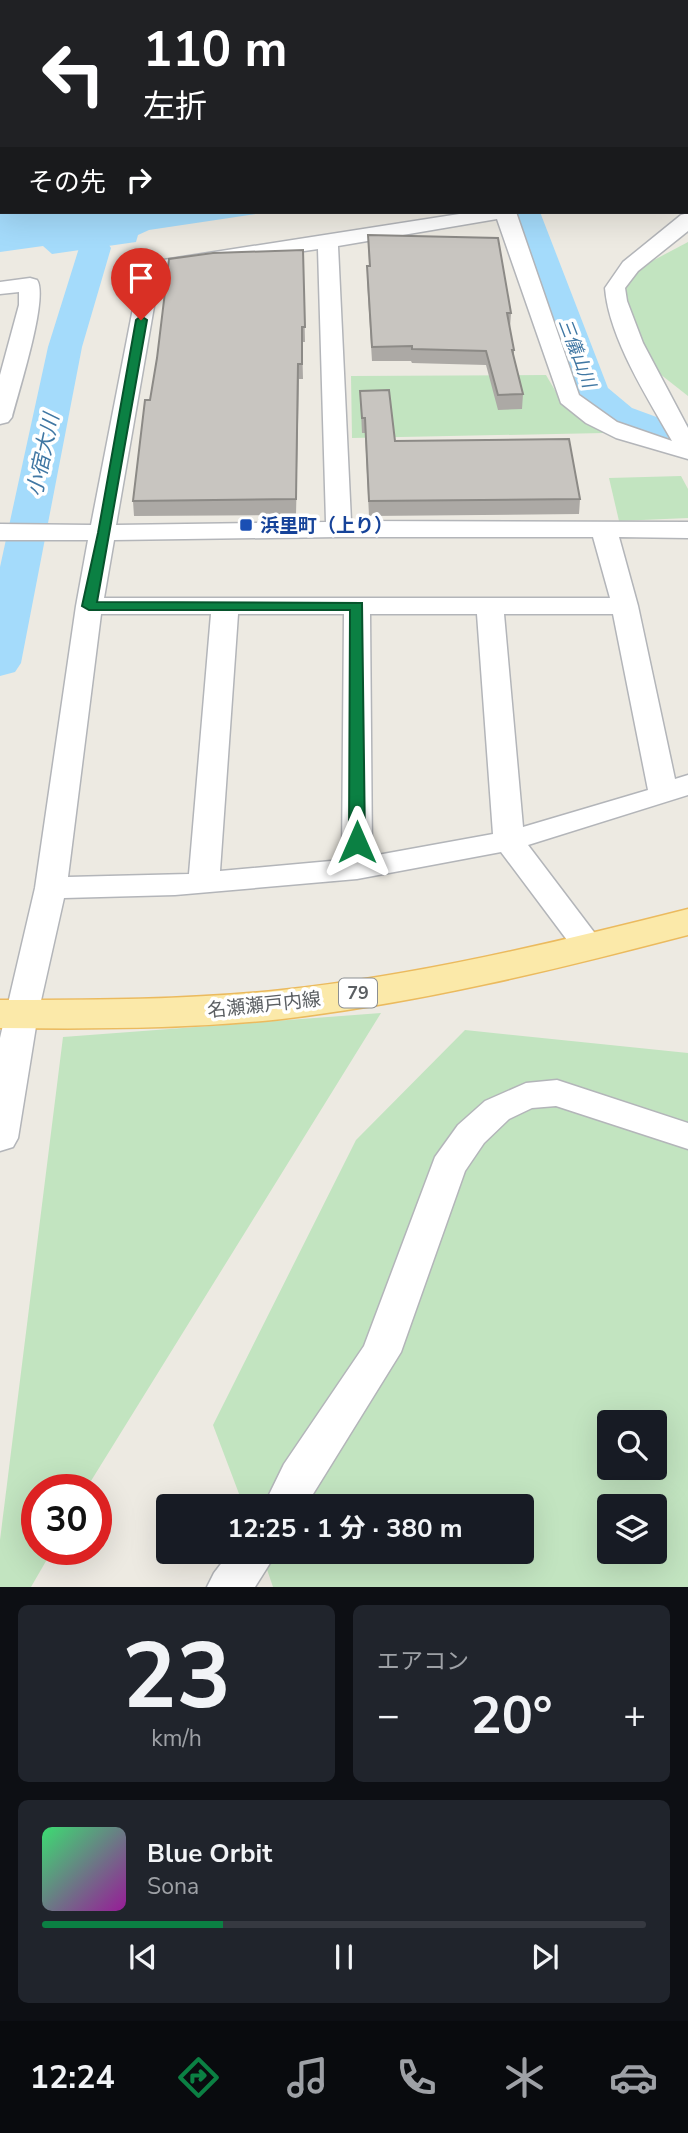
<!DOCTYPE html>
<html lang="ja">
<head>
<meta charset="utf-8">
<style>
	body { margin:0; font-family:"Nunito Sans","Noto Sans JP",sans-serif; background:#20242c; color:#f1f3f6; height:100vh; display:flex; flex-direction:column; font-size:26px; white-space:nowrap }
	* { box-sizing:border-box; margin:0 }
	p { font-size:23px; color:#9ea1a6 }
	.icon { flex:none; width:38px; height:38px; fill:none; stroke:currentColor; stroke-width:2; stroke-linecap:round; stroke-linejoin:round }
	.map { position:relative; height:1587px; overflow:hidden }
	.side { display:flex; flex-direction:column; gap:18px; padding:18px; background:#0d0f14; flex:1 }
	.side>* { flex:none }
	.top-card { position:absolute; left:0px; top:0px; width:690px; height:214px; box-shadow:0 7px 28px #0002; background:#202124; color:#fff; overflow:hidden }
	.controls { position:absolute; left:597px; top:1410px; display:grid; gap:14px }
	.controls a { display:grid; place-items:center; width:70px; height:70px; border-radius:7px; background:#171b24; box-shadow:0 7px 28px #0002; font-size:35px }
	.speed { position:absolute; left:21px; top:1474px; display:flex; gap:14px; font-size:35px; font-weight:700; text-align:center }
	.speed>* { display:grid; place-content:center; width:91px; height:91px; border-radius:50%; background:#171b24; box-shadow:0 7px 28px #0002; line-height:1 }
	.speed .limit { border:10px solid #d22; background:#fff; color:#111 }
	.pin { position:absolute; display:grid; place-items:center; width:60px; height:60px; color:#fff; margin:-72px -30px; border-radius:50% 50% 50% 0; rotate:-45deg; box-shadow:0 0 7px #0007 }
	.pin .icon { rotate:45deg }
	.me { position:absolute; width:77px; margin:-38px; rotate:0deg; stroke-linejoin:round; filter:drop-shadow(0 0 5px #0008) }
	.turn { display:flex; align-items:center; gap:24px; height:147px; padding:0 28px; font-size:32px }
	.turn .icon { width:91px; height:91px; stroke-width:2.5 }
	.turn b { display:block; font-size:49px; line-height:60px }
	.then { display:flex; align-items:center; height:66px; padding:0 28px; background:#0003; gap:14px; font-size:26px }
	.big { font-size:52px; font-weight:700; line-height:1.1 }
	.side .widget { flex:1; display:flex; flex-direction:column; justify-content:center; gap:10px; min-width:0; padding:0 24px; border-radius:10px; background:#20242c }
	.side .dial { align-items:center; gap:0 }
	.dial b { font-size:91px; line-height:1 }
	.song { display:flex; align-items:center; gap:21px }
	.cover { width:84px; height:84px; border-radius:10px; background:linear-gradient(135deg,hsl(140 70% 55%),hsl(300 70% 35%)) }
	.played { height:7px; border-radius:4px; background:linear-gradient(90deg,#0b8043 30%,#363941 30%) }
	.keys { display:flex; justify-content:space-around; direction:ltr }
	.heat { display:flex; justify-content:space-between; align-items:center; font-size:38px; direction:ltr }
	.side .tiles { flex:1; display:grid; gap:18px; grid-template-columns:1fr 1fr }
	.widget:last-child { grid-column:span 2 }
	.trip { position:absolute; left:156px; top:1494px; width:378px; height:70px; border-radius:7px; background:#171b24; box-shadow:0 7px 28px #0002; font-weight:700; line-height:70px; text-align:center }
	.tab-bar { display:flex; height:112px; justify-content:space-around; align-items:center; background:#090b0e; color:#9ea1a6 }
	.tab-bar .icon { width:49px; height:49px }
	.tab-bar .on { color:#0b8043 }
	.tab-bar b { font-size:32px; color:#f1f3f6 }
	.map>svg:first-child { display:block }
	.green { fill:#c2e4c0; fill-rule:evenodd }
	.water { fill:#a4dbfb }
	.lines { fill:none; stroke-linecap:round; stroke-linejoin:round }
	.river { fill:#a4dbfb; fill-rule:evenodd }
	.minor-casing { stroke:#b3b5b9; stroke-width:3 }
	.major-casing { stroke:#ebba5e; stroke-width:3 }
	.minor { fill:#fff; fill-rule:evenodd }
	.major { fill:#fbe9a9; fill-rule:evenodd }
	.wall { fill:#aca9a5 }
	.building { fill:#c8c5c0; stroke:#8c8a86; stroke-width:2 }
	.route { fill:#0b8043; stroke:#07532c; stroke-width:2 }
	.transit-dot { fill:#1a4fb4; stroke:#fff; stroke-width:2.5 }
	.labels { text-anchor:middle; stroke-width:7; stroke-linejoin:round; paint-order:stroke }
	.far-water-label { font-size:18px; font-style:italic; fill:#4077a3; stroke:#fff }
	.shield { fill:#fff; stroke:#8c8f92; stroke-width:2 }
	.shield-label { font-size:18px; font-weight:bold; fill:#5b5f63 }
	.transit-label { font-size:19px; font-weight:bold; fill:#164399; stroke:#fff; text-anchor:start }
	.street-label { font-size:19px; fill:#5b5f63; stroke:#fff }
	.water-label { font-size:21px; font-style:italic; fill:#4077a3; stroke:#fff }
</style>
</head>
<body>
<div class="map">
<svg width="688" height="1587" viewBox="0 0 688 1587">
	<rect width="100%" height="100%" fill="#edeae2"/>
	<g class="green">
		<polygon points="688,242 688,396 641,359 620,278"/>
		<polygon points="546,375 563,404 604,433 352,438 351,376"/>
		<polygon points="681,476 688,489 688,518 619,521 609,478"/>
		<polygon points="381,1013 86,1489 37,1489 37,1549 53,1549 31,1587 0,1587 0,1540 63,1037"/>
		<path d="M465,1030L688,1053V1587H273L261,1552H522V1507H244L213,1425L356,1140ZM609,1423H654V1468H609ZM609,1507H654V1552H609Z"/>
	</g>
	<polygon class="water" points="0,0 688,0 688,108 688,2 2,2 2,212 269,212 149,230 138,235 136,242 52,254 43,246 0,252"/>
	<g class="lines">
		<g class="river">
			<path d="M510,212H540L608,388L632,408L662,419L688,424V446C635,436 597,429 568,379Z"/>
			<polygon points="95,239 106,241 111,248 82,347 21,663 15,672 0,676 0,567 48,347 79,248 84,241"/>
		</g>
		<defs>
			<g id="minor">
				<path d="M472,212H516L579,395L617,422L672,441C647,397 609,338 605,288L623,262L681,215L688,213V231L638,271L625,288L627,301L643,343L688,428V459L616,438L586,423L561,403L497,219L338,246L351,521L688,522V538L619,537L638,606L675,779L688,775V795L528,845L606,948L601,956L590,959L579,956L501,852L357,879L175,895L64,898L38,1014L18,1138L13,1147L0,1151V1038L35,888L76,606L88,540H0V524L91,525L141,267L144,263ZM318,249L326,522L116,525L160,272ZM339,537H593L610,598H104L114,540ZM101,614H211L189,874L68,877ZM238,614H344L342,860L220,871ZM370,614H477L493,834L372,856ZM504,614H613L648,790L523,827Z"/>
				<path d="M30,278L37,280C49,297 18,393 12,417L8,422L0,424V375L19,305V292L0,294V282Z"/>
				<polygon points="557,1080 688,1123 688,1149 556,1106 532,1108 509,1119 484,1143 465,1171 401,1352 305,1507 263,1507 284,1464 364,1346 435,1157 458,1125 485,1101 526,1083"/>
				<polygon points="230,1552 277,1552 255,1587 207,1587 214,1573"/>
			</g>
			<path id="major" d="M688,909V935C554,970 419,1003 282,1019C188,1029 94,1029 0,1028V1000C94,1000 188,1000 282,990C419,975 554,943 688,909Z"/>
		</defs>
		<use href="#minor" class="minor-casing"/>
		<use href="#major" class="major-casing"/>
		<use href="#minor" class="minor"/>
		<use href="#major" class="major"/>
	</g>
	<g class="wall">
		<polygon points="368,235 511,313 510,328 514,350 514,360 523,394 522,409 498,410 486,365 412,363 411,361 372,361 367,280 367,266 369,266"/>
		<polygon points="303,250 305,342 302,342 303,379 299,379 296,515 134,516 133,501 150,400"/>
		<polygon points="360,391 395,441 580,499 579,514 369,516 365,433 362,433"/>
	</g>
	<g class="building">
		<polygon points="368,235 498,238 511,313 507,313 514,350 512,350 523,394 498,395 486,351 412,349 412,346 372,347 367,266 370,266"/>
		<polygon points="303,250 305,327 302,327 302,364 298,364 296,499 133,501 145,400 150,400 157,358 169,259 213,253"/>
		<polygon points="389,390 395,441 569,439 580,499 369,501 365,418 362,418 360,391"/>
	</g>
	<polygon class="route" points="141,316 147,320 97,602 362,603 365,842 363,846 357,848 349,842 350,610 89,610 82,606 98,533 136,320"/>
	<rect class="transit-dot" x="239" y="518" width="14" height="14" rx="3.5"/>
	<g class="labels">
		<g class="far-water-label">
			<text transform="translate(577 353) rotate(69)" y="6">三儀山川</text>
		</g>
		<rect class="shield" x="339" y="978.5" width="38" height="29" rx="5"/>
		<g class="shield-label">
			<text x="358" y="999">79</text>
		</g>
		<g class="transit-label">
			<text x="260" y="532">浜里町（上り）</text>
		</g>
		<g class="street-label">
			<text transform="translate(264 1004) rotate(-6)" y="7">名瀬瀬戸内線</text>
		</g>
		<g class="water-label">
			<text transform="translate(43 455) rotate(-78)" y="7">小宿大川</text>
		</g>
	</g>
</svg>
<div class="controls">
<a><svg class="icon" aria-label="search" viewBox="0 0 24 24"><circle cx="10" cy="10" r="6"/><path d="M15 15l6 6"/></svg></a>
<a><svg class="icon" aria-label="layers" viewBox="0 0 24 24"><path d="M12 4l9 5-9 5-9-5zM3 14l9 5 9-5"/></svg></a>
</div>
<div class="speed"><div class="limit">30</div></div>
<div class="pin" style="left:141px;top:320px;background:#d93025"><svg class="icon" aria-label="arrive" viewBox="0 0 24 24"><path d="M6 21V4h12l-3 4 3 4H6"/></svg></div>
<svg class="me" style="left:357px;top:842px" viewBox="-20 -20 40 40"><path d="M0-17L14 15 0 8-14 15z" fill="#0b8043" stroke="#fff" stroke-width="4"/></svg>
<div class="trip">12:25 · 1 分 · 380 m</div>
<div class="top-card">
<div class="turn"><svg class="icon" aria-label="left" viewBox="0 0 24 24"><path d="M17 20v-9H6M10 6l-5 5 5 5"/></svg><div><b>110 m</b>左折</div></div>
<div class="then">その先<svg class="icon" aria-label="right" viewBox="0 0 24 24"><path d="M7 20v-9h11M14 6l5 5-5 5"/></svg></div>
</div>
</div>
<section class="side">
<div class="tiles">
<div class="widget dial"><b>23</b><p>km/h</p></div>
<div class="widget"><p>エアコン</p>
<div class="heat"><a>−</a><b class="big">20°</b><a>+</a></div>
</div>
<div class="widget">
<div class="song"><i class="cover"></i><div><b>Blue Orbit</b><p>Sona</p></div></div>
<div class="played"></div>
<div class="keys"><svg class="icon" aria-label="previous" viewBox="0 0 24 24"><path d="M18 5L8 12l10 7zM5 5v14"/></svg><svg class="icon" aria-label="pause" viewBox="0 0 24 24"><path d="M8 5v14M16 5v14"/></svg><svg class="icon" aria-label="next" viewBox="0 0 24 24"><path d="M6 5l10 7-10 7zM19 5v14"/></svg></div>
</div>
</div>
</section>
<nav class="tab-bar">
<b>12:24</b>
<svg class="icon on" aria-label="directions" viewBox="0 0 24 24"><path d="M12 3l9 9-9 9-9-9zM9 14v-3h6M13 9l2 2-2 2"/></svg>
<svg class="icon" aria-label="music" viewBox="0 0 24 24"><path d="M9 18V5l10-2v13"/><circle cx="6" cy="18" r="3"/><circle cx="16" cy="16" r="3"/></svg>
<svg class="icon" aria-label="phone" viewBox="0 0 24 24"><path d="M5 4h4l2 5-3 2q2 4 5 5l2-3 5 2v4C11 20 4 13 5 4z"/></svg>
<svg class="icon" aria-label="climate" viewBox="0 0 24 24"><path d="M12 3v18M4 7l16 10M4 17L20 7"/></svg>
<svg class="icon" aria-label="car" viewBox="0 0 24 24"><path d="M5 17H2v-5l4-1 3-4h7l3 4 3 1v5h-3M9 17h6M6 11h13"/><circle cx="7" cy="17" r="2"/><circle cx="17" cy="17" r="2"/></svg>
</nav>
</body>
</html>
